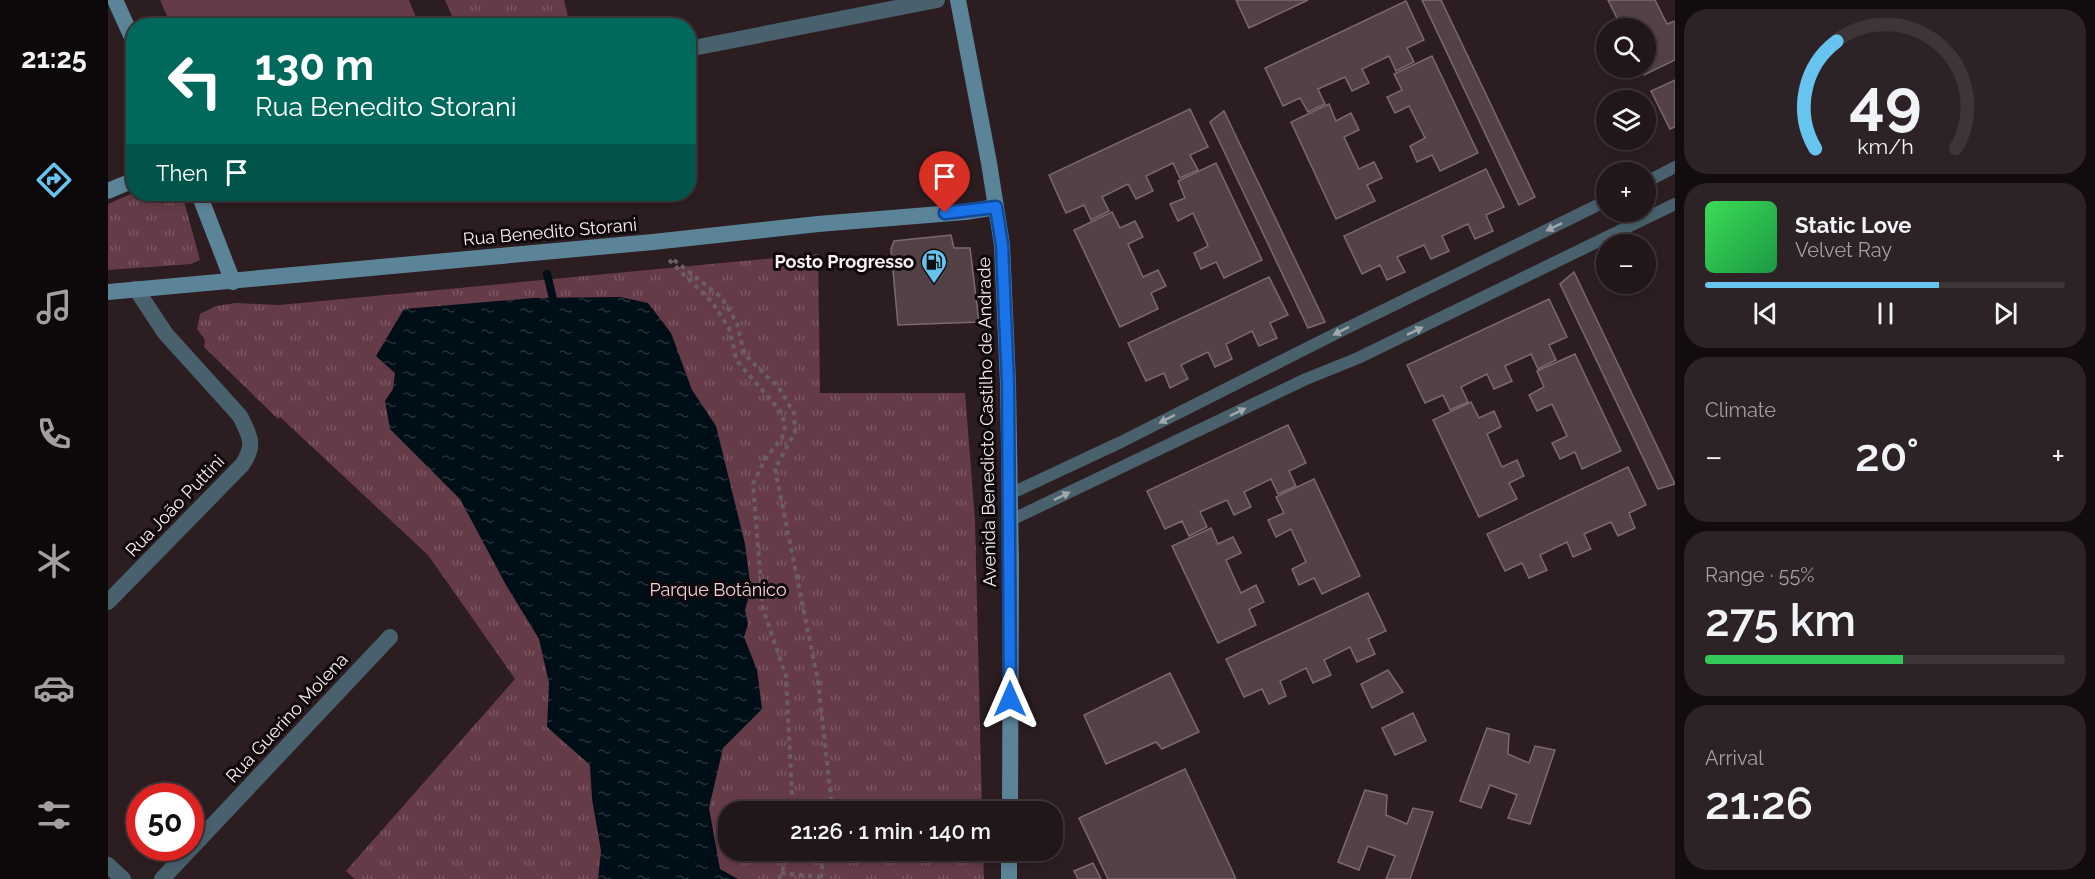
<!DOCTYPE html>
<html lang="en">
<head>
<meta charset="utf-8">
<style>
	body { margin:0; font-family:Raleway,sans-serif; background:#2d2326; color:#f1f3f6; height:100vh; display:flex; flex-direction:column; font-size:22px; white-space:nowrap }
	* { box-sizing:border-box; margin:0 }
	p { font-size:20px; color:#a29fa2 }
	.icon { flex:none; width:33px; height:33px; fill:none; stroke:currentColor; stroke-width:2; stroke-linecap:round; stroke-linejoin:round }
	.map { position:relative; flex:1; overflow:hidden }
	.sheet { display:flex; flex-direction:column; gap:9px; padding:9px; background:#120c0e; width:420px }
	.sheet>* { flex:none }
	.top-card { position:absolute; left:18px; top:18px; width:570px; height:183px; border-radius:24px; box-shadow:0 3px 9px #0003,0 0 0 2px #3e3538; background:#00695c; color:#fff; overflow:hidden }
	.tools { position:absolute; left:1488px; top:18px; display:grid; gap:12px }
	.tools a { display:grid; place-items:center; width:60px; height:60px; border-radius:50%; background:#211619; box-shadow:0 3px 9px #0003,0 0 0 2px #3e3538; font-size:30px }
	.speed { position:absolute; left:18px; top:783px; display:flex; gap:12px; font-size:30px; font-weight:700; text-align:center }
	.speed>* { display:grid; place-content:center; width:78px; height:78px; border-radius:50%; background:#211619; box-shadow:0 3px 9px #0003,0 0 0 2px #3e3538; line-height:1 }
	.speed .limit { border:9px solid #d22; background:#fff; color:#111 }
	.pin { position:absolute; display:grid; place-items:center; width:51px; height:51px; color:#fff; margin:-62px -26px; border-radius:50% 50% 50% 0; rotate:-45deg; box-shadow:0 0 6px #0007 }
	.pin .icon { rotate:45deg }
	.me { position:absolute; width:66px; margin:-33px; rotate:0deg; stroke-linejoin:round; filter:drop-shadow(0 0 4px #0008) }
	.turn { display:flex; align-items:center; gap:21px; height:126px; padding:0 30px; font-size:27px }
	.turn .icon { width:78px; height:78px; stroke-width:2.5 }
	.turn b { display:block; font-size:42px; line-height:51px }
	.then { display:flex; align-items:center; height:57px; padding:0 30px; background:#0003; gap:12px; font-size:22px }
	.big { font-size:45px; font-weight:600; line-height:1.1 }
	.sheet .tile { flex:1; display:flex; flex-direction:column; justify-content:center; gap:9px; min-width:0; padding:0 21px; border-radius:24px; background:#2d2326 }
	.sheet .dial { align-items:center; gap:0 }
	.dial svg { height:156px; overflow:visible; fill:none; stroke:#3e3538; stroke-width:7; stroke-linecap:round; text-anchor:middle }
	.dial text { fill:#f1f3f6; stroke:none }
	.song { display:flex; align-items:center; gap:18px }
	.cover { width:72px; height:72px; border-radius:9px; background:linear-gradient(135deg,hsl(130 70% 55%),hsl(140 70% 35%)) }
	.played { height:6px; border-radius:3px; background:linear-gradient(90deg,#67c4ef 65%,#3e3538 65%) }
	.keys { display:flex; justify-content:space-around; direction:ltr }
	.heat { display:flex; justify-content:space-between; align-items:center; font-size:33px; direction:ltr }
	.charge { height:9px; border-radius:4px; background:linear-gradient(90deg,#34c759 55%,#3e3538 0) }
	.trip { position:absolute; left:610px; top:801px; width:345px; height:60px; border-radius:24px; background:#211619; box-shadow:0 3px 9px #0003,0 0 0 2px #3e3538; font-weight:600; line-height:60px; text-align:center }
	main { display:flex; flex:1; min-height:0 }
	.menu { display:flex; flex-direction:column; width:108px; justify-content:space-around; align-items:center; background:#0d090a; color:#a29fa2 }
	.menu .icon { width:42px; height:42px }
	.menu .selected { color:#67c4ef }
	.menu b { font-size:27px; color:#f1f3f6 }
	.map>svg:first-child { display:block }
	.grass { fill:url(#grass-tufts) }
	.pitch { fill:#653b48 }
	.water { fill:url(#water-ripples) }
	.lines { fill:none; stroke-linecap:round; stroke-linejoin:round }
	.stream { stroke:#000e17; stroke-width:8 }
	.building { fill:#534146; stroke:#7c696e; stroke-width:1.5 }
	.path { stroke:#6b5d60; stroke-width:4; stroke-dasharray:4.5 4.5; stroke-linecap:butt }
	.service { stroke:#48616d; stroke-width:12 }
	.minor { stroke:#48616d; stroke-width:16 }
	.secondary { stroke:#5c8498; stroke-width:16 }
	.oneway { fill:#a0a8ae }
	.route-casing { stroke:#114b97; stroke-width:15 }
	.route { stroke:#1a73e8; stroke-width:10 }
	.labels { text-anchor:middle; stroke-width:6; stroke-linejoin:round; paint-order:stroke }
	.street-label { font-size:18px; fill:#f9eef0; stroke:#10090b }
	.poi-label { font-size:18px; font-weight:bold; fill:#f9eef0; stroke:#10090b; text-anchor:end }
	.park-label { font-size:18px; fill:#f4cfd9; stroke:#10090b }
</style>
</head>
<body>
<main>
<nav class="menu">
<b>21:25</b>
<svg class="icon selected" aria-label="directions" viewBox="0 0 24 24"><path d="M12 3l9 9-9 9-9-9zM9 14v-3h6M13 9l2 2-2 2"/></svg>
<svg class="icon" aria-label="music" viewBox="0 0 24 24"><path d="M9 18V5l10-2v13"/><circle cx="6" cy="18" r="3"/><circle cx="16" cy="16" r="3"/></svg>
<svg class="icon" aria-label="phone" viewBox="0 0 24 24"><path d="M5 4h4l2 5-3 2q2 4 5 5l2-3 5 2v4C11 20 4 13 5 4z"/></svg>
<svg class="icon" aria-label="climate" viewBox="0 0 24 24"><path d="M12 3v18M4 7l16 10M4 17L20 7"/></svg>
<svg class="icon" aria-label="car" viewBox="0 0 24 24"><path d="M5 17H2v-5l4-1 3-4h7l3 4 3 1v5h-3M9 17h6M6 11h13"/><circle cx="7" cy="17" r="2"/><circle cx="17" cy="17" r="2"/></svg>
<svg class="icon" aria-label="filters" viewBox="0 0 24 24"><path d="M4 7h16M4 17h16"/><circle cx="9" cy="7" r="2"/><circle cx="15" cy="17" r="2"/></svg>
</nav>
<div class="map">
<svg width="1567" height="879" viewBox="0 0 1567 879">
	<defs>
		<pattern id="grass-tufts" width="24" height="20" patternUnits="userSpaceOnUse" patternTransform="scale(1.5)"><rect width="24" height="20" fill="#653b48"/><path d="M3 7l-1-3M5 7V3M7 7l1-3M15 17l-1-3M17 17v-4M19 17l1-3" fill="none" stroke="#7c5863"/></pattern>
		<pattern id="water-ripples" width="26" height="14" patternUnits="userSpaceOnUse" patternTransform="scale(1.5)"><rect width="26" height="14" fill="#000e17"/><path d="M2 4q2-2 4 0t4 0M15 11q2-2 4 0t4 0" fill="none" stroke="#263139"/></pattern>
	</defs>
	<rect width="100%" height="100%" fill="#2c1d21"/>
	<g class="grass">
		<polygon points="337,0 456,0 462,25 348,25"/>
		<polygon points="25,193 74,194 92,260 83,264 0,270 0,204"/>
		<polygon points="710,254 712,393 857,393 867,520 874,811 621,812 621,850 875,851 876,879 247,879 238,871 407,679 320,555 172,417 170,419 96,347 97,340 89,329 92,314 108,306 128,303 171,305"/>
	</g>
	<polygon class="pitch" points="52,0 301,0 311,25 63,25"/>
	<polygon class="water" points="512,297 540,303 563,333 584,390 608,426 637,544 643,590 637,610 640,624 636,637 649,670 654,709 615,748 601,808 612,869 630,879 490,879 493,851 484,799 482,765 439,727 441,683 431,639 398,585 352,499 282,429 277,401 285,389 287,373 268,356 296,309 425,298"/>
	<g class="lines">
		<polyline class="stream" points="439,274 447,307"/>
	</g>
	<g class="building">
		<polygon points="1128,0 1200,0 1141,28"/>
		<polygon points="1314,0 1333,0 1427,197 1411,205"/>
		<polygon points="1500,0 1547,0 1559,24 1567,21 1567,60 1536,75 1533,68 1538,68 1538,28 1514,28"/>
		<polygon points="1298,1 1316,40 1299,48 1306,62 1288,71 1281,56 1254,69 1261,83 1244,91 1237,77 1210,89 1217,104 1200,112 1192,98 1175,106 1157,68"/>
		<polygon points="1324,56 1370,153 1332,171 1324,155 1309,162 1302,146 1317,138 1301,106 1287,113 1279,97 1294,90 1286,74"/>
		<polygon points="1567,80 1567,127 1562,129 1543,91"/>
		<polygon points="1221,104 1228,121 1243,113 1251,130 1236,137 1251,169 1266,162 1274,178 1259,185 1267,201 1228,219 1183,122"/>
		<polygon points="1082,109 1100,147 1082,155 1090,170 1072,178 1065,163 1038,176 1045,191 1028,199 1020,184 994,197 1001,211 983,220 976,205 958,213 941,175"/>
		<polygon points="1116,111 1217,322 1200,328 1102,122"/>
		<polygon points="1108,163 1154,260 1116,278 1108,262 1093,269 1086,253 1100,246 1085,213 1070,221 1062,204 1077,198 1070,181"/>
		<polygon points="1378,169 1396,207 1378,215 1385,231 1367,239 1360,224 1334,236 1341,251 1323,259 1316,245 1289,257 1297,272 1279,280 1272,265 1254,274 1236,236"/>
		<polygon points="1004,212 1012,228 1027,221 1035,237 1020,244 1035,277 1050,270 1058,286 1043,293 1050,309 1012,327 966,230"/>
		<polygon points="843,235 846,248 862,248 871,322 790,325 783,249 786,241"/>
		<polygon points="1466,272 1567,484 1550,489 1452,284"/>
		<polygon points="1161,277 1180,315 1162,323 1169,338 1151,346 1144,331 1118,344 1124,359 1107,367 1100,352 1073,365 1080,379 1062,388 1056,373 1038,381 1020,343"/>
		<polygon points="1441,299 1459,337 1441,345 1448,360 1430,369 1423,354 1397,366 1404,381 1386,389 1379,374 1353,387 1360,402 1342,410 1335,395 1317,403 1299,365"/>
		<polygon points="1467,354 1513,451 1474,469 1467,452 1452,459 1444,443 1459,436 1444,404 1429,411 1421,395 1436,387 1429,371"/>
		<polygon points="1363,402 1371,418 1386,411 1393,427 1379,434 1394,467 1409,460 1416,476 1401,483 1409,499 1371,517 1325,420"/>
		<polygon points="1180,425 1198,463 1181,471 1188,486 1170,494 1163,479 1136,492 1143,507 1126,515 1119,500 1092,512 1099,527 1081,536 1074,521 1057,529 1039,491"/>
		<polygon points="1520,467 1538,505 1521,513 1527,528 1510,536 1503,522 1476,534 1483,549 1465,557 1459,542 1432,555 1439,570 1421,578 1414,563 1397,571 1379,534"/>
		<polygon points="1206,479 1252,576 1214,594 1206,578 1191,585 1184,569 1198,562 1183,529 1168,537 1160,520 1176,513 1168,497"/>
		<polygon points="1103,528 1110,544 1125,537 1133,553 1118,560 1133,593 1148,585 1156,602 1141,609 1148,625 1110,643 1064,546"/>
		<polygon points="1260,593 1278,631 1260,639 1267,654 1249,662 1242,647 1216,660 1223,675 1205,683 1198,668 1172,681 1178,696 1161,704 1154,689 1136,697 1118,659"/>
		<polygon points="1280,670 1295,692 1264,708 1253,684"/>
		<polygon points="1062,673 1091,732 1054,749 1048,742 998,764 976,715"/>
		<polygon points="1305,713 1318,741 1287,755 1274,728"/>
		<polygon points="1379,728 1401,734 1400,754 1421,763 1427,746 1447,750 1422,824 1400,818 1409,795 1382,785 1373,808 1352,801"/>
		<polygon points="1077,769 1128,879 1000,879 971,818"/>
		<polygon points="1257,790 1279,795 1278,815 1299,824 1305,808 1325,812 1302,879 1278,879 1287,856 1260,846 1251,870 1230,862"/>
		<polygon points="985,863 993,879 970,879 966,871"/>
	</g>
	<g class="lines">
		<g class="path">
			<polyline points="561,260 604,302 621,328 629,361 674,413 677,426 674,438 657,459 645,484 655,609 678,676 684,794 687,812"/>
			<polyline points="566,260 613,297 629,323 636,354 671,388 686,413 687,432 667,469 710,681 723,799 721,812"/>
			<polyline points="673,873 713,877"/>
			<polyline points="713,878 716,850"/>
			<polyline points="671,879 682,850"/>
		</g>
		<g class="service">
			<polyline points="1538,182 1567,167"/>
			<polyline points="902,494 1013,442 1233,331 1498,201"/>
			<polyline points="901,521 1198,379 1250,358 1567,204"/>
		</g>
		<g class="minor">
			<polyline points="580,49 829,0"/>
			<path d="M0,602L134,465C148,445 142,436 132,416L57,333L28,289"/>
			<polyline points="0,865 15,879"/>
			<polyline points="54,879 282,637"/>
		</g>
		<g class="secondary">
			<polyline points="7,0 26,42"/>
			<polyline points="850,0 881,163 894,245 900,383 903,565 902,812"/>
			<polyline points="0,191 26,180"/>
			<polyline points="91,194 125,282"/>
			<polyline points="0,292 545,242 710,224 857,212 888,207"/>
			<polyline points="901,879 901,850"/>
		</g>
	</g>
	<defs><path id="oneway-solid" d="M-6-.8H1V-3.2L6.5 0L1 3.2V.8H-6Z" transform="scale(1.5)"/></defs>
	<g class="oneway">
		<use href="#oneway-solid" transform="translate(1446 227) rotate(154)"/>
		<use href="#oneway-solid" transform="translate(1233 331) rotate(153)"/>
		<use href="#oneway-solid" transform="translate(1307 331) rotate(-26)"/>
		<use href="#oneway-solid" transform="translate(1130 412) rotate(-26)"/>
		<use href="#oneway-solid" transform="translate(1059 419) rotate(153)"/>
		<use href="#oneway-solid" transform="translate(954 496) rotate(-26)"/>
	</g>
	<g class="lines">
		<defs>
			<polyline id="route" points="837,213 888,207 894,245 900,383 902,699"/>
		</defs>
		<use href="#route" class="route-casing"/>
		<use href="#route" class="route"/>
	</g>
	<defs>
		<symbol id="fuel-pin" viewBox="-11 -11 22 30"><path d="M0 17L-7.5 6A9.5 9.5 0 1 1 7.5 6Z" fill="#67c4ef" stroke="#10090b"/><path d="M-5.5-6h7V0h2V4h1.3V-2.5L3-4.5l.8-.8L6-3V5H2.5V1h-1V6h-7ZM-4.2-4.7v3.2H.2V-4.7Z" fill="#111"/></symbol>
	</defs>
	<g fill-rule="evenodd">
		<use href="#fuel-pin" x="811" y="247" width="30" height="40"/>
	</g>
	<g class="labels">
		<g class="street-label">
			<text transform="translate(442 232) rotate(-5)" y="6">Rua Benedito Storani</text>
			<text transform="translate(879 422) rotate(-91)" y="6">Avenida Benedicto Castilho de Andrade</text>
			<text transform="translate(67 506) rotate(-46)" y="6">Rua João Puttini</text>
			<text transform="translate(179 718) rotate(-47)" y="6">Rua Guerino Molena</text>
		</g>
		<g class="poi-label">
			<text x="806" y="268">Posto Progresso</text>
		</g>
		<g class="park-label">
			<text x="610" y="596">Parque Botânico</text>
		</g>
	</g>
</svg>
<div class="tools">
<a><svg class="icon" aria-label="search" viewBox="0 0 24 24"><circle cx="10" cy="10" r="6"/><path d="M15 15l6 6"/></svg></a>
<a><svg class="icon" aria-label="layers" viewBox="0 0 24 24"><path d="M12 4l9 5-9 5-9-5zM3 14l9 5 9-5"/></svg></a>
<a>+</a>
<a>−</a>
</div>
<div class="speed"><div class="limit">50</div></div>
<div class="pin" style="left:837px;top:213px;background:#d93025"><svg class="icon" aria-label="arrive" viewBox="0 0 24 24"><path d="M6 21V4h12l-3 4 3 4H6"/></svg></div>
<svg class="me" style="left:902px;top:699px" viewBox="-20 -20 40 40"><path d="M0-17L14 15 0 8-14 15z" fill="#1a73e8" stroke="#fff" stroke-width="4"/></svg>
<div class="trip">21:26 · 1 min · 140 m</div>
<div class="top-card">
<div class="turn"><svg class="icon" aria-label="left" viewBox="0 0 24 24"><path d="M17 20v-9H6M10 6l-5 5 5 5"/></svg><div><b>130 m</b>Rua Benedito Storani</div></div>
<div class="then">Then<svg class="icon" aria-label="arrive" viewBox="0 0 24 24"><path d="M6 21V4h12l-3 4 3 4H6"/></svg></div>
</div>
</div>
<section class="sheet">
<div class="tile dial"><svg viewBox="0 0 100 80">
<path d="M14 69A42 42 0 1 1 86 69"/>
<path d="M14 69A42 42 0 0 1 25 14" stroke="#67c4ef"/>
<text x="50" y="56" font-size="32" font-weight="700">49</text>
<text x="50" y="72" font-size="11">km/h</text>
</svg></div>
<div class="tile">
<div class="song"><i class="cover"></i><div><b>Static Love</b><p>Velvet Ray</p></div></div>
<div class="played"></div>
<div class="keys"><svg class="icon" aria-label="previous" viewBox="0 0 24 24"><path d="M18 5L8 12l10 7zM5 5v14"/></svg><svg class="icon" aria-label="pause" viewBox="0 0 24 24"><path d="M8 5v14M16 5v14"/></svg><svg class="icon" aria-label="next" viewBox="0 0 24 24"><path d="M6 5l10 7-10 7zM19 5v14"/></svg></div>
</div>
<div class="tile"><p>Climate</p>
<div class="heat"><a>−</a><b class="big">20°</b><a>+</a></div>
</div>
<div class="tile"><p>Range · 55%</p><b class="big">275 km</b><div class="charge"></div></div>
<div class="tile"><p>Arrival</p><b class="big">21:26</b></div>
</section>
</main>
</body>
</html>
